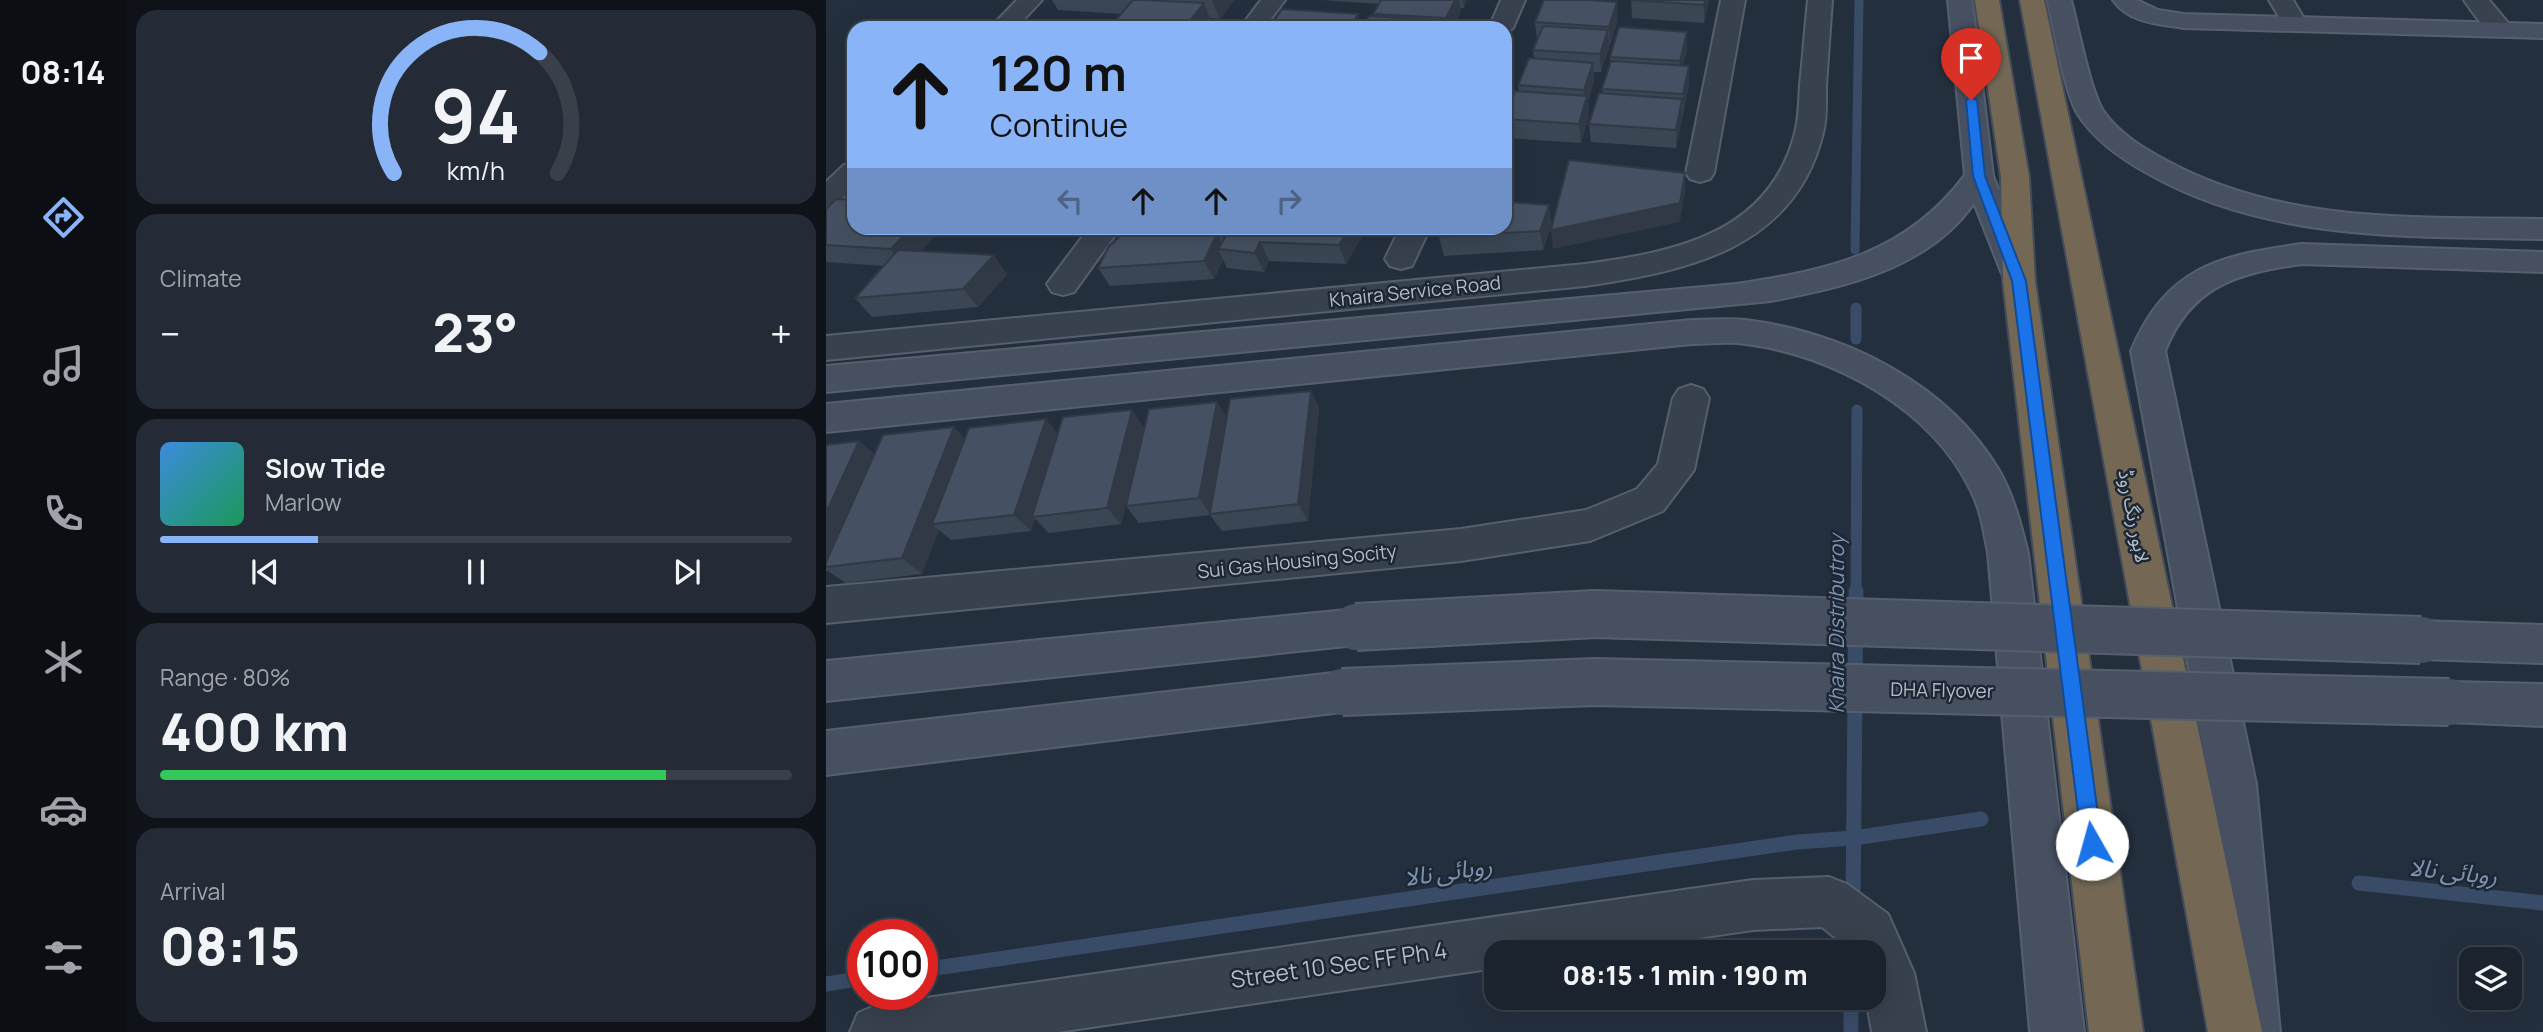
<!DOCTYPE html>
<html lang="en">
<head>
<meta charset="utf-8">
<style>
	body { margin:0; font-family:Manrope,"Noto Sans Arabic",sans-serif; background:#242b36; color:#f1f3f6; height:100vh; display:flex; flex-direction:column; font-size:26px; white-space:nowrap }
	* { box-sizing:border-box; margin:0 }
	p { font-size:23px; color:#a0a4aa }
	.icon { flex:none; width:38px; height:38px; fill:none; stroke:currentColor; stroke-width:2; stroke-linecap:round; stroke-linejoin:round }
	.map { position:relative; flex:1; overflow:hidden }
	.side { display:flex; flex-direction:column; gap:10px; padding:10px; background:#0f1319; width:700px }
	.side>* { flex:none }
	.hud { position:absolute; left:21px; top:21px; width:665px; height:214px; border-radius:21px; box-shadow:0 7px 28px #0002,0 0 0 2px #39404a; background:#8ab4f8; color:#111; overflow:hidden }
	.controls { position:absolute; left:1633px; top:947px; display:grid; gap:14px }
	.controls a { display:grid; place-items:center; width:63px; height:63px; border-radius:14px; background:#1b232e; box-shadow:0 7px 28px #0002,0 0 0 2px #39404a; font-size:35px }
	.speed { position:absolute; left:21px; top:919px; display:flex; gap:14px; font-size:35px; font-weight:700; text-align:center }
	.speed>* { display:grid; place-content:center; width:91px; height:91px; border-radius:50%; background:#1b232e; box-shadow:0 7px 28px #0002,0 0 0 2px #39404a; line-height:1 }
	.speed .limit { border:10px solid #d22; background:#fff; color:#111 }
	.pin { position:absolute; display:grid; place-items:center; width:60px; height:60px; color:#fff; margin:-72px -30px; border-radius:50% 50% 50% 0; rotate:-45deg; box-shadow:0 0 7px #0007 }
	.pin .icon { rotate:45deg }
	.me { position:absolute; width:77px; margin:-38px; rotate:353deg; stroke-linejoin:round; filter:drop-shadow(0 0 5px #0008) }
	.turn { display:flex; align-items:center; gap:24px; height:147px; padding:0 28px; font-size:32px }
	.turn .icon { width:91px; height:91px; stroke-width:2.5 }
	.turn b { display:block; font-size:49px; line-height:60px }
	.lanes { display:flex; align-items:center; height:66px; padding:0 28px; background:#0003; justify-content:center; gap:35px; direction:ltr }
	.lanes .off { opacity:.35 }
	.big { font-size:52px; font-weight:800; line-height:1.1 }
	.side .widget { flex:1; display:flex; flex-direction:column; justify-content:center; gap:10px; min-width:0; padding:0 24px; border-radius:21px; background:#242b36 }
	.side .dial { align-items:center; gap:0 }
	.dial svg { height:182px; overflow:visible; fill:none; stroke:#39404a; stroke-width:7; stroke-linecap:round; text-anchor:middle }
	.dial text { fill:#f1f3f6; stroke:none }
	.song { display:flex; align-items:center; gap:21px }
	.cover { width:84px; height:84px; border-radius:10px; background:linear-gradient(135deg,hsl(210 70% 55%),hsl(150 70% 35%)) }
	.played { height:7px; border-radius:4px; background:linear-gradient(90deg,#8ab4f8 25%,#39404a 25%) }
	.keys { display:flex; justify-content:space-around; direction:ltr }
	.heat { display:flex; justify-content:space-between; align-items:center; font-size:38px; direction:ltr }
	.charge { height:10px; border-radius:5px; background:linear-gradient(90deg,#34c759 80%,#39404a 0) }
	.trip { position:absolute; left:658px; top:940px; width:402px; height:70px; border-radius:21px; background:#1b232e; box-shadow:0 7px 28px #0002,0 0 0 2px #39404a; font-weight:800; line-height:70px; text-align:center }
	main { display:flex; flex:1; min-height:0 }
	.tabs { display:flex; flex-direction:column; width:126px; justify-content:space-around; align-items:center; background:#0b0e12; color:#a0a4aa }
	.tabs .icon { width:49px; height:49px }
	.tabs .on { color:#8ab4f8 }
	.tabs b { font-size:32px; color:#f1f3f6 }
	.map>svg:first-child { display:block }
	.lines { fill:none; stroke-linecap:round; stroke-linejoin:round }
	.stream-far2 { stroke:#394c67; stroke-width:9 }
	.stream-far1 { stroke:#394c67; stroke-width:11 }
	.stream { stroke:#394c67; stroke-width:15 }
	.street-casing { stroke:#565f6c; stroke-width:4 }
	.secondary-casing { stroke:#565f6c; stroke-width:4 }
	.highway-casing { stroke:#434c59; stroke-width:4 }
	.street { fill:#38414e; fill-rule:evenodd }
	.secondary { fill:#465061; fill-rule:evenodd }
	.highway { fill:#746855; fill-rule:evenodd }
	.secondary-bridge-casing { stroke:#565f6c; stroke-width:50; stroke-linecap:butt }
	.secondary-bridge { stroke:#465061; stroke-width:46 }
	.wall { fill:#3b4654 }
	.shaded-wall { fill:#303945 }
	.building { fill:#455162; stroke:#303945; stroke-width:2 }
	.route { fill:#1a73e8; stroke:#114b97; stroke-width:2 }
	.labels { text-anchor:middle; stroke-width:5; stroke-linejoin:round; paint-order:stroke }
	.street-label { font-size:19px; fill:#b4bcc9; stroke:#1d2633 }
	.water-label { font-size:21px; font-style:italic; fill:#7c92b1; stroke:#1d2633 }
	.near-street-label { font-size:23px; fill:#b4bcc9; stroke:#1d2633 }
	.near-water-label { font-size:24px; font-style:italic; fill:#7c92b1; stroke:#1d2633 }
</style>
</head>
<body>
<main>
<nav class="tabs">
<b>08:14</b>
<svg class="icon on" aria-label="directions" viewBox="0 0 24 24"><path d="M12 3l9 9-9 9-9-9zM9 14v-3h6M13 9l2 2-2 2"/></svg>
<svg class="icon" aria-label="music" viewBox="0 0 24 24"><path d="M9 18V5l10-2v13"/><circle cx="6" cy="18" r="3"/><circle cx="16" cy="16" r="3"/></svg>
<svg class="icon" aria-label="phone" viewBox="0 0 24 24"><path d="M5 4h4l2 5-3 2q2 4 5 5l2-3 5 2v4C11 20 4 13 5 4z"/></svg>
<svg class="icon" aria-label="climate" viewBox="0 0 24 24"><path d="M12 3v18M4 7l16 10M4 17L20 7"/></svg>
<svg class="icon" aria-label="car" viewBox="0 0 24 24"><path d="M5 17H2v-5l4-1 3-4h7l3 4 3 1v5h-3M9 17h6M6 11h13"/><circle cx="7" cy="17" r="2"/><circle cx="17" cy="17" r="2"/></svg>
<svg class="icon" aria-label="filters" viewBox="0 0 24 24"><path d="M4 7h16M4 17h16"/><circle cx="9" cy="7" r="2"/><circle cx="15" cy="17" r="2"/></svg>
</nav>
<section class="side">
<div class="widget dial"><svg viewBox="0 0 100 80">
<path d="M14 69A42 42 0 1 1 86 69"/>
<path d="M14 69A42 42 0 0 1 78 16" stroke="#8ab4f8"/>
<text x="50" y="56" font-size="32" font-weight="700">94</text>
<text x="50" y="72" font-size="11">km/h</text>
</svg></div>
<div class="widget"><p>Climate</p>
<div class="heat"><a>−</a><b class="big">23°</b><a>+</a></div>
</div>
<div class="widget">
<div class="song"><i class="cover"></i><div><b>Slow Tide</b><p>Marlow</p></div></div>
<div class="played"></div>
<div class="keys"><svg class="icon" aria-label="previous" viewBox="0 0 24 24"><path d="M18 5L8 12l10 7zM5 5v14"/></svg><svg class="icon" aria-label="pause" viewBox="0 0 24 24"><path d="M8 5v14M16 5v14"/></svg><svg class="icon" aria-label="next" viewBox="0 0 24 24"><path d="M6 5l10 7-10 7zM19 5v14"/></svg></div>
</div>
<div class="widget"><p>Range · 80%</p><b class="big">400 km</b><div class="charge"></div></div>
<div class="widget"><p>Arrival</p><b class="big">08:15</b></div>
</section>
<div class="map">
<svg width="1717" height="1032" viewBox="0 0 1717 1032">
	<rect width="100%" height="100%" fill="#242f3e"/>
	<g class="lines">
		<polyline class="stream-far2" points="1029,250 1033,0"/>
		<g class="stream-far1">
			<polyline points="1030,308 1030,339"/>
			<polyline points="1030,592 1031,410"/>
		</g>
		<g class="stream">
			<polyline points="1029,679 1030,591"/>
			<polyline points="1533,883 1717,903"/>
			<polyline points="1027,903 1029,697"/>
			<polyline points="96,970 971,842 1028,838 1155,819"/>
			<polyline points="0,984 37,978"/>
			<polyline points="1025,998 1025,1032"/>
		</g>
		<defs>
			<g id="street">
				<polygon points="191,0 216,0 190,28 164,28"/>
				<polygon points="435,0 459,0 438,28 414,28"/>
				<polygon points="675,0 699,0 687,28 679,34 679,28 663,28"/>
				<polygon points="895,0 919,0 888,173 884,179 874,182 864,179 860,173"/>
				<path d="M982,0H1006C1004,28 1002,57 1000,85C1000,101 1001,118 997,133C969,249 861,271 759,286L0,360V336L759,264C849,252 943,234 969,133C973,118 973,101 974,85C977,57 979,28 982,0Z"/>
				<polygon points="1443,0 1467,0 1480,22 1477,27 1468,29 1459,27"/>
				<path d="M1638,0H1663L1687,29L1684,34C1663,39 1649,16 1638,0Z"/>
				<polygon points="28,162 28,187 10,204 0,207 0,182 18,165"/>
				<polygon points="263,228 294,228 248,292 237,295 226,292 221,284"/>
				<polygon points="574,228 604,228 586,266 575,269 564,266 559,259"/>
				<polygon points="865,385 877,389 883,398 868,470 837,511 764,541 635,561 0,623 0,587 635,529 760,510 811,489 832,464 847,398 853,389"/>
				<polygon points="1003,877 1021,884 1062,914 1088,973 1100,1032 1046,1032 1040,998 1048,998 1048,952 1027,952 996,927 927,930 776,952 670,952 670,968 232,1032 24,1032 32,1013 51,1005 927,880"/>
			</g>
			<g id="secondary">
				<path d="M1122,0H1146L1167,176L1209,281L1204,289L1193,292L1182,289L1148,203C1103,268 1019,287 945,301L0,392V366L910,284C1003,270 1080,254 1139,175Z"/>
				<path d="M1221,0H1245C1252,26 1265,94 1278,112C1293,134 1319,149 1341,161C1457,224 1589,217 1717,219V239C1584,236 1443,242 1323,174C1295,159 1268,140 1251,113C1238,90 1228,28 1221,0Z"/>
				<path d="M1287,0H1311L1332,10L1358,14L1717,24V38L1358,28C1332,24 1303,23 1287,0Z"/>
				<path d="M1476,244L1717,252V272L1476,264C1411,273 1365,286 1339,351L1430,784L1454,1032H1400L1384,784L1305,351C1340,268 1392,255 1476,244Z"/>
				<path d="M866,320C884,320 902,318 920,320C1019,333 1122,383 1174,472C1188,497 1195,525 1202,553L1258,1032H1204L1162,553C1158,533 1155,510 1145,491C1106,409 1007,355 920,344C902,341 884,344 866,344L0,432V404Z"/>
				<polygon points="530,609 545,614 551,627 545,640 530,645 0,701 0,661"/>
				<polygon points="1595,621 1717,625 1717,663 1595,659 1580,653 1574,640 1580,627"/>
				<polygon points="516,672 531,678 538,692 531,706 516,712 0,775 0,731"/>
				<polygon points="1623,682 1717,684 1717,726 1623,722 1607,716 1601,702 1607,688"/>
			</g>
			<g id="highway">
				<polygon points="1149,0 1173,0 1203,177 1209,281 1317,1032 1263,1032 1177,281 1175,177"/>
				<polygon points="1194,0 1218,0 1436,1032 1382,1032"/>
			</g>
		</defs>
		<use href="#street" class="street-casing"/>
		<use href="#secondary" class="secondary-casing"/>
		<use href="#highway" class="highway-casing"/>
		<use href="#street" class="street"/>
		<use href="#secondary" class="secondary"/>
		<use href="#highway" class="highway"/>
		<defs>
			<g id="secondary-bridge">
				<polyline points="530,627 769,614 1595,640"/>
				<polyline points="516,692 769,682 1623,702"/>
			</g>
		</defs>
		<use href="#secondary-bridge" class="secondary-bridge-casing"/>
		<use href="#secondary-bridge" class="secondary-bridge"/>
	</g>
	<g class="wall">
		<polygon points="226,0 408,0 394,19 384,18 385,21 380,28 283,28 295,14 232,10"/>
		<polygon points="497,0 641,0 638,8 635,8 635,11 628,28 536,28 548,17 547,14 553,4"/>
		<polygon points="805,0 883,0 878,23 806,18"/>
		<polygon points="792,20 784,45 783,45 783,48 775,72 768,72 768,81 762,101 763,115 755,143 681,138 679,117 693,91 692,85 708,59 707,50 711,40 709,22"/>
		<polygon points="861,50 857,65 863,84 850,148 765,142 763,124 777,93 776,89 784,61 784,57"/>
		<polygon points="0,209 95,251 181,274 152,307 46,317 29,298 58,266 0,262"/>
		<polygon points="726,224 717,250 618,256 613,237"/>
		<polygon points="298,228 541,228 520,264 443,261 438,272 401,268 397,260 388,279 284,286 272,268 300,232"/>
		<polygon points="485,391 493,408 482,521 396,531 384,515 313,523 300,506 314,445 295,524 223,533 209,519 205,531 125,540 113,530 96,574 20,583 2,571 0,571 0,445 33,441 48,454 139,438 232,434 306,410 318,428 391,402 401,418"/>
	</g>
	<g class="shaded-wall">
		<polygon points="387,0 408,0 394,19 386,1"/>
		<polygon points="629,0 633,0 635,11 628,28 617,28 620,21 620,18"/>
		<polygon points="636,0 641,0 638,8"/>
		<polygon points="879,0 883,0 878,23 878,5"/>
		<polygon points="791,2 792,20 784,45 783,27"/>
		<polygon points="378,3 385,21 380,28 358,28"/>
		<polygon points="532,14 536,28 524,28"/>
		<polygon points="782,30 783,48 775,72 774,54"/>
		<polygon points="861,32 861,50 854,80 854,61"/>
		<polygon points="767,63 768,81 762,101 763,115 755,143 753,124 759,103 758,90"/>
		<polygon points="863,66 863,84 857,113 857,94"/>
		<polygon points="856,99 856,117 850,148 850,130"/>
		<polygon points="859,173 859,192 854,222 727,249 725,230"/>
		<polygon points="723,205 726,224 717,250 714,231"/>
		<polygon points="85,228 116,228 81,268 65,249"/>
		<polygon points="397,228 418,228 406,247"/>
		<polygon points="524,228 541,228 520,264 513,245"/>
		<polygon points="391,234 399,250 392,249 397,260 388,279 378,261"/>
		<polygon points="434,242 443,261 438,272 429,253"/>
		<polygon points="168,255 181,274 152,307 137,289"/>
		<polygon points="485,391 493,408 482,521 472,504"/>
		<polygon points="391,402 402,419 384,514 373,498"/>
		<polygon points="306,410 319,428 295,524 281,508"/>
		<polygon points="220,419 234,437 206,517 209,519 205,531 188,515"/>
		<polygon points="128,427 145,444 106,524 113,530 96,574 76,558"/>
		<polygon points="33,441 53,458 0,567 0,513"/>
	</g>
	<g class="building">
		<polygon points="307,0 317,0 378,3 358,28 283,28"/>
		<polygon points="555,0 629,0 620,18 547,14"/>
		<polygon points="718,0 762,0 791,2 783,27 709,22"/>
		<polygon points="805,0 879,0 878,5"/>
		<polygon points="456,9 532,14 524,28 443,28"/>
		<polygon points="543,16 621,21 617,28 536,28"/>
		<polygon points="717,26 782,30 774,54 707,50"/>
		<polygon points="793,27 861,32 854,61 784,57"/>
		<polygon points="703,58 767,63 758,90 692,85"/>
		<polygon points="785,61 863,66 857,94 776,89"/>
		<polygon points="689,91 761,96 753,124 679,119"/>
		<polygon points="773,93 856,99 850,130 763,124"/>
		<polygon points="743,160 859,173 854,203 725,230"/>
		<polygon points="10,199 28,200 28,228 85,228 65,249 0,245 0,209"/>
		<polygon points="679,202 723,205 714,231 613,237 616,228 679,228"/>
		<polygon points="307,228 343,228 391,234 378,261 272,268 283,246 303,229"/>
		<polygon points="405,228 524,228 513,245 434,242 429,253 392,249"/>
		<polygon points="72,250 168,255 137,289 29,298"/>
		<polygon points="485,391 472,504 384,514 404,399"/>
		<polygon points="391,402 373,498 300,506 323,409"/>
		<polygon points="306,410 281,508 206,517 237,417"/>
		<polygon points="220,419 188,515 106,524 143,428"/>
		<polygon points="128,427 76,558 0,567 0,562 57,435"/>
		<polygon points="33,441 0,513 0,445"/>
	</g>
	<polygon class="route" points="1145,97 1151,100 1159,176 1200,281 1276,844 1273,851 1266,854 1259,851 1256,844 1186,281 1147,176 1140,100"/>
	<g class="labels">
		<g class="street-label">
			<text transform="translate(589 291) rotate(-6)" y="7">Khaira Service Road</text>
			<text transform="translate(1308 516) rotate(79)" y="7">لاہور رنگ روڈ</text>
			<text transform="translate(471 561) rotate(-6)" y="7">Sui Gas Housing Socity</text>
			<text transform="translate(1116 690) rotate(1)" y="7">DHA Flyover</text>
		</g>
		<g class="water-label">
			<text transform="translate(1011 624) rotate(-90)" y="7">Khaira Distributroy</text>
		</g>
		<g class="near-street-label">
			<text transform="translate(513 965) rotate(-8)" y="8">Street 10 Sec FF Ph 4</text>
		</g>
		<g class="near-water-label">
			<text transform="translate(622 872) rotate(-8)" y="8">روہائی نالا</text>
			<text transform="translate(1627 872) rotate(6)" y="8">روہائی نالا</text>
		</g>
	</g>
</svg>
<div class="controls">
<a><svg class="icon" aria-label="layers" viewBox="0 0 24 24"><path d="M12 4l9 5-9 5-9-5zM3 14l9 5 9-5"/></svg></a>
</div>
<div class="speed"><div class="limit">100</div></div>
<div class="pin" style="left:1145px;top:100px;background:#d93025"><svg class="icon" aria-label="arrive" viewBox="0 0 24 24"><path d="M6 21V4h12l-3 4 3 4H6"/></svg></div>
<svg class="me" style="left:1266px;top:844px" viewBox="-20 -20 40 40"><circle r="19" fill="#fff"/><path d="M0-13L10 11 0 6-10 11z" fill="#1a73e8"/></svg>
<div class="trip">08:15 · 1 min · 190 m</div>
<div class="hud">
<div class="turn"><svg class="icon" aria-label="ahead" viewBox="0 0 24 24"><path d="M12 20V5M6 11l6-6 6 6"/></svg><div><b>120 m</b>Continue</div></div>
<div class="lanes"><svg class="icon off" aria-label="left" viewBox="0 0 24 24"><path d="M17 20v-9H6M10 6l-5 5 5 5"/></svg><svg class="icon" aria-label="ahead" viewBox="0 0 24 24"><path d="M12 20V5M6 11l6-6 6 6"/></svg><svg class="icon" aria-label="ahead" viewBox="0 0 24 24"><path d="M12 20V5M6 11l6-6 6 6"/></svg><svg class="icon off" aria-label="right" viewBox="0 0 24 24"><path d="M7 20v-9h11M14 6l5 5-5 5"/></svg></div>
</div>
</div>
</main>
</body>
</html>
